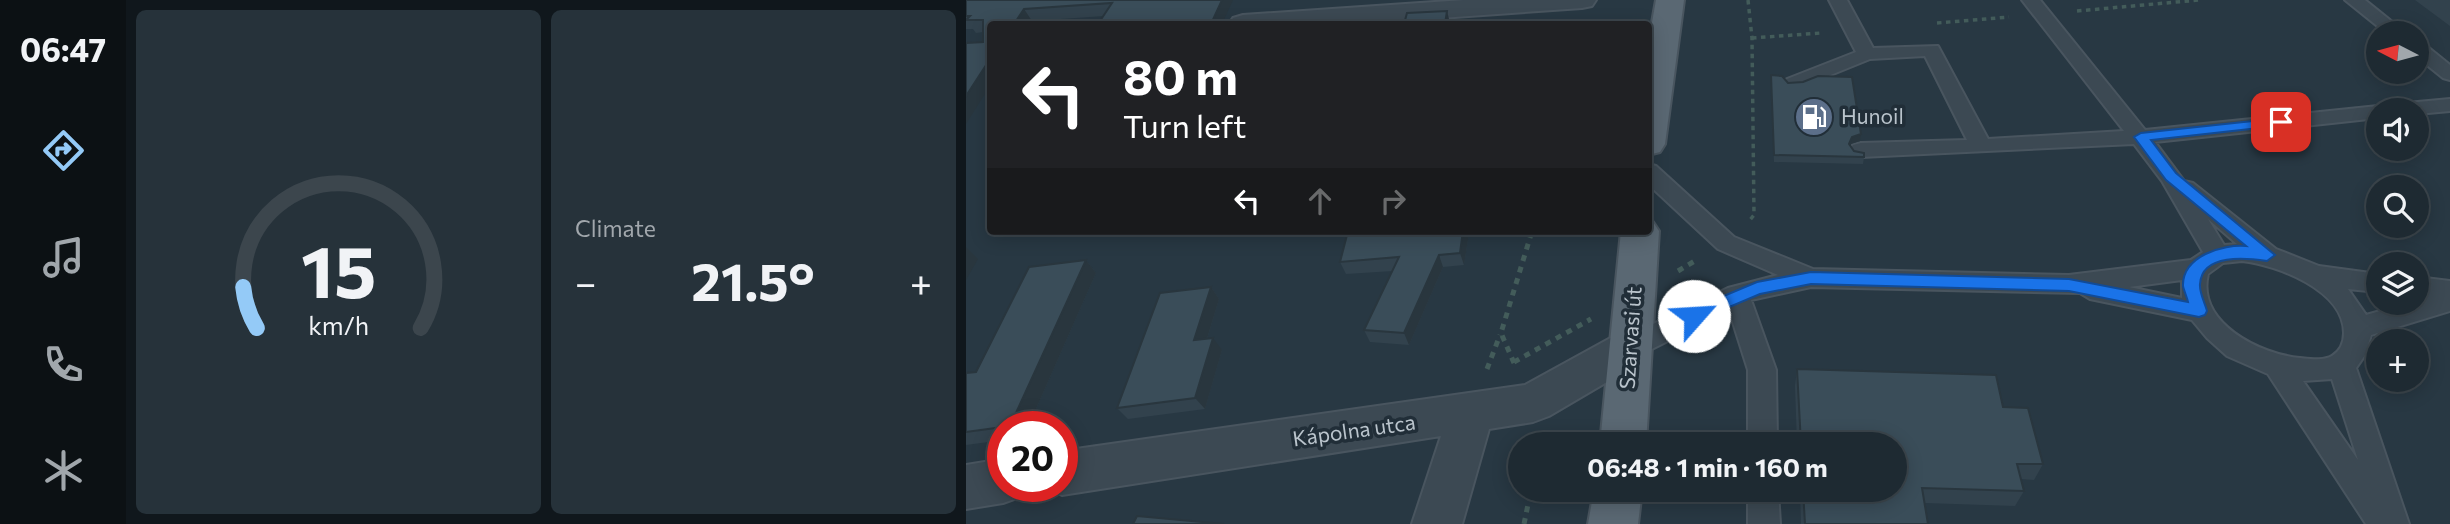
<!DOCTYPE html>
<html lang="en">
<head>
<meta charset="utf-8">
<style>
	body { margin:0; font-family:Commissioner,sans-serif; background:#26323a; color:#f1f3f6; height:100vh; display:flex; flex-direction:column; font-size:26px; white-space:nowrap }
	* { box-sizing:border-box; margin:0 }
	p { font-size:23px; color:#a1a7ac }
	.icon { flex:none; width:38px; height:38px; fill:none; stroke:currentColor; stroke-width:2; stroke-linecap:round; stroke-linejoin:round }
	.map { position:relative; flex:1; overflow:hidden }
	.sheet { display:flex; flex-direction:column; gap:10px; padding:10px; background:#10171c; width:840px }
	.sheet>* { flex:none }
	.top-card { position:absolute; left:21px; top:21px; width:665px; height:214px; border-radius:7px; box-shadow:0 4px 18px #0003,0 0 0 2px #3c464d; background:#202124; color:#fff; overflow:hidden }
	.needle { width:46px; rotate:276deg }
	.buttons { position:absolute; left:1400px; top:21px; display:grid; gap:14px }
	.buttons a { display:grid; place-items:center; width:63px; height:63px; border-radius:50%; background:#1e2a32; box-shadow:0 4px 18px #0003,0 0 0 2px #3c464d; font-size:35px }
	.speed { position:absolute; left:21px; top:411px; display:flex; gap:14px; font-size:35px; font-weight:700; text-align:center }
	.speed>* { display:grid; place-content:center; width:91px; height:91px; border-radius:50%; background:#1e2a32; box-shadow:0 4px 18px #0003,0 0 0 2px #3c464d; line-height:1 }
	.speed .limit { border:10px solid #d22; background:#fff; color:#111 }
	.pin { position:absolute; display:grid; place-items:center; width:60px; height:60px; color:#fff; margin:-30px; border-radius:14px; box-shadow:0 4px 10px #0006 }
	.me { position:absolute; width:77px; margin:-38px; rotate:64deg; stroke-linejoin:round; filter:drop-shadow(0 0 5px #0008) }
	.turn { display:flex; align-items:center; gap:24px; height:147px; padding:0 21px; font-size:32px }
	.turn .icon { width:91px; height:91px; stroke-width:2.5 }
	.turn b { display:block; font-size:49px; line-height:60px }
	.lanes { display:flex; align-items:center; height:66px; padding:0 21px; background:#0003; justify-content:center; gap:35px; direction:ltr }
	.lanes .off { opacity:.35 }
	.big { font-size:52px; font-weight:700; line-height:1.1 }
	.sheet .widget { flex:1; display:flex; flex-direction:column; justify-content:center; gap:10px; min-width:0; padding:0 24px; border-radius:10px; background:#26323a }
	.sheet .dial { align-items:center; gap:0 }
	.dial svg { height:182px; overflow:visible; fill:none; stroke:#3c464d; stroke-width:7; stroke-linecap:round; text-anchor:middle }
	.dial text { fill:#f1f3f6; stroke:none }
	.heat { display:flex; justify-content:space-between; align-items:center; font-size:38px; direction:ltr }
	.sheet .tiles { flex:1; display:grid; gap:10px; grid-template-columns:repeat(2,1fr) }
	.trip { position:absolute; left:542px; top:432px; width:399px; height:70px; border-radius:35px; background:#1e2a32; box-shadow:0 4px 18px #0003,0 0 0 2px #3c464d; font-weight:700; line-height:70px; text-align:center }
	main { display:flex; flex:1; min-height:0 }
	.dock { display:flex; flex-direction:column; width:126px; justify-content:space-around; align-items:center; background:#0c1114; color:#a1a7ac }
	.dock .icon { width:49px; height:49px }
	.dock .selected { color:#94caf7 }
	.dock b { font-size:32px; color:#f1f3f6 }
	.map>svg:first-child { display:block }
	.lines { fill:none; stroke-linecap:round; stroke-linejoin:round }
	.service-casing { stroke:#49555f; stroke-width:4 }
	.minor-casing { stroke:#49555f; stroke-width:4 }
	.primary-casing { stroke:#49555f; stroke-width:4 }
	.path-far1 { stroke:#435c5a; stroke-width:3.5; stroke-dasharray:4.5 4.5; stroke-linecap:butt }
	.path { stroke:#435c5a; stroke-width:5; stroke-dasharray:6 6; stroke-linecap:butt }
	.service { fill:#3c4953; fill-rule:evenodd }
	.minor { fill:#3c4953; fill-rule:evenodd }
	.primary { fill:#5a6873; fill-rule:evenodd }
	.wall { fill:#32424d }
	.shaded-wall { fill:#29363e }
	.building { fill:#3a4d59; stroke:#29363e; stroke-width:2 }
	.route { fill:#1a73e8; stroke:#114b97; stroke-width:2 }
	.labels { text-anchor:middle; stroke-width:7; stroke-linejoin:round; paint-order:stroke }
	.poi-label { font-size:21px; fill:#bac4cc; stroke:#212e38; text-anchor:start }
	.street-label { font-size:21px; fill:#bac4cc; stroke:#212e38 }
</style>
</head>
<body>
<main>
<nav class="dock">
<b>06:47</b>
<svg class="icon selected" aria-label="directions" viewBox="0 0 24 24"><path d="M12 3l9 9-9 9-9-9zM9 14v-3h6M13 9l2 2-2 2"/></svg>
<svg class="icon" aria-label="music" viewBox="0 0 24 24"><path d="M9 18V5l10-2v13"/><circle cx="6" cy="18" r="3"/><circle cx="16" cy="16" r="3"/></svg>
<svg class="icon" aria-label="phone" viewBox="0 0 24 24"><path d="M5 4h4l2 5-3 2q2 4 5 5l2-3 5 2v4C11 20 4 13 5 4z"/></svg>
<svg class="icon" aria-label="climate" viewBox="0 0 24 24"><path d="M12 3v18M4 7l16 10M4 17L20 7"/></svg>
</nav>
<section class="sheet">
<div class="tiles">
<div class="widget dial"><svg viewBox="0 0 100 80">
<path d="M14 69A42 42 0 1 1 86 69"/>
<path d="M14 69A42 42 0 0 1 8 51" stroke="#94caf7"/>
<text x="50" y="56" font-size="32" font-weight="700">15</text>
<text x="50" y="72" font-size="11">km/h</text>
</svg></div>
<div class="widget"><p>Climate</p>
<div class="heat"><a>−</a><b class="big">21.5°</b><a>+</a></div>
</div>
</div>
</section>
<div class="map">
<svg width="1484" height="524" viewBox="0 0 1484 524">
	<rect width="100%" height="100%" fill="#283843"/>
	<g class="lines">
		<defs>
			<g id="service">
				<path d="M863,0H881L907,48L972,46L1022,139L1158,131L1056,0H1074L1179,130L1412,106L1420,109L1430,104L1484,99V111L1451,114V110H1412V118L1189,142L1218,181L1227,183L1310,249L1353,266L1412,274V292L1382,289L1400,315L1461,298L1451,297V277L1484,281V311L1405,335L1399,355L1390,368L1443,524H1400L1302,374L1261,356L1241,338L1226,320L1124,299L1114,293L845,287L785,300L810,370L811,444H782V370L763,310L674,355L665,358L656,355L652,347L656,339L762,288L812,275L752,249L682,184V164L690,166L768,237L847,269L1103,275L1225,260L1237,252L1196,181L1168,144L895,157L887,155L884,150L887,145L895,143L1001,140L959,56L904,59L835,87H821L818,83L821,79L890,52ZM1242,219L1271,244L1258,245ZM1276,261C1311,265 1378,290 1378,333C1378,343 1374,351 1366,356C1358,361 1344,359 1334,358C1294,354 1230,323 1242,274L1257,263ZM1216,280V298L1163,287ZM1366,379L1392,460L1337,381Z"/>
				<polygon points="1379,0 1399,0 1440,33 1420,33"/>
				<polygon points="1451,42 1458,44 1484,65 1484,80 1477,78 1451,57"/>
				<polygon points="782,490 812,490 814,524 782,524"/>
			</g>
			<g id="minor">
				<polygon points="498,0 630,0 626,6 616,8 389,24 263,24 267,18 277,15"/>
				<polygon points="665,330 680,335 686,347 680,359 583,416 567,422 523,429 496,524 446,524 475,436 96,495 78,486 96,486 96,451 559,385 650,335"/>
				<polygon points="37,459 37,486 58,486 54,497 37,503 0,509 0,465"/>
			</g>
			<g id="primary">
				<polygon points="690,0 718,0 699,144 694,152 682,155 682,45"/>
				<polygon points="682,220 687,222 693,231 680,444 634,444 655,231 682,231"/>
				<polygon points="628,490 676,490 672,524 622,524"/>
			</g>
		</defs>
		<use href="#service" class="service-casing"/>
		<use href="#minor" class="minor-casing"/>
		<use href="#primary" class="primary-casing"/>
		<g class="path-far1">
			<polyline points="782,0 786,38 788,215 783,221"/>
			<polyline points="1111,11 1233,0"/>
			<polyline points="971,23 1043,17"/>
			<polyline points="786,38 855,33"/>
		</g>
		<g class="path">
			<polyline points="712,271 732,259"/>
			<polyline points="548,362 625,319"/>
			<polyline points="548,363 535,333 566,231"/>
			<polyline points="521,369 534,335"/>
			<polyline points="558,524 565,490"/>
		</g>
		<use href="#service" class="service"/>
		<use href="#minor" class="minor"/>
		<use href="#primary" class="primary"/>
	</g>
	<g class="wall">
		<polygon points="0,0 267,0 138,16 66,21 64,24 24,24 17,42 17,32 10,33 7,29 0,29"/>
		<polygon points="1449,0 1484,0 1484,26"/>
		<polygon points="805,75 822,83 837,82 894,141 885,144 884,146 888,151 898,157 897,164 808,162"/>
		<polygon points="503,233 498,265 477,267 443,345 404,342 398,330 427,271 380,274 374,262"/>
		<polygon points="120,260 130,273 62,427 37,427 37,440 0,445 0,373 10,372"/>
		<polygon points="245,287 253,299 241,339 256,350 239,409 162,419 151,408"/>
		<polygon points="831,369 1037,407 1077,464 1068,480 1055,479 1058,491 1049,506 959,503 962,524 835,524 834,490 929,490 929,444 831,444 829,386"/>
	</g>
	<g class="shaded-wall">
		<polygon points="256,0 267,0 256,24 245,24"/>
		<polygon points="58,9 66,21 64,24 48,24"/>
		<polygon points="481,11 484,23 484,24 479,24"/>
		<polygon points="24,59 24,86 0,124 0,96"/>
		<polygon points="895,134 894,141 885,144 882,151 886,137"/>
		<polygon points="497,231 502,231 503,233 498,265 494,253"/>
		<polygon points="0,247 12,259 0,280"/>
		<polygon points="473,255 477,267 443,345 438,333"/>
		<polygon points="120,260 130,273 62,427 45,427 44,426"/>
		<polygon points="245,287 253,299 237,352 228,340"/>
		<polygon points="247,338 256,350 239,409 229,398"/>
	</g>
	<g class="building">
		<polygon points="0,0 256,0 245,24 132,24 146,3 58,9 48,24 24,24 24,59 0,96 0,43 17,42 17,20 0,20 4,16 0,16"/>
		<polygon points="481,11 479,24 438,24 441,13"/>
		<polygon points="805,75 816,76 822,83 837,82 852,76 886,77 895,134 886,137 883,144 888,151 898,153 898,157 808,155"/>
		<polygon points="382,231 497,231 494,253 473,255 438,333 398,330 433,257 374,262"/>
		<polygon points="120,260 44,426 0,432 0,373 10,372 63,267"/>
		<polygon points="245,287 228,340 247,338 229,398 151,408 194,293"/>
		<polygon points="831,369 1030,375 1037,407 1062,408 1077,464 1051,464 1058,491 956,488 962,524 839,524 837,490 929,490 929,444 835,444"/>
		<polygon points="171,516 258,524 167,524"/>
	</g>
	<path class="route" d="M1315,118L1322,122L1320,125L1185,140L1210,173L1309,255L1301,261C1281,258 1236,253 1234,284C1233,292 1239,303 1241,311L1239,315L1233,317L1103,291L845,284L794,294L728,322L722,320L720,316L722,311L791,282L845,272L1103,279L1222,302C1221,297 1218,291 1217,286C1216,256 1257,244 1280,246L1200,180L1168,137L1175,133Z"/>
	<defs>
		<symbol id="fuel-disc" viewBox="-11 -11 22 22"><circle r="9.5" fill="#5c6f8a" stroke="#212e38"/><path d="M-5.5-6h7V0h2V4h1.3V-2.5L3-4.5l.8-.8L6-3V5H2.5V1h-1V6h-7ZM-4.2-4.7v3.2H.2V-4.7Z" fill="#fff"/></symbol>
	</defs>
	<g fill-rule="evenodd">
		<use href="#fuel-disc" x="826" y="95" width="44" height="44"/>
	</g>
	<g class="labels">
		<g class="poi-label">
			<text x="875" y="124">Hunoil</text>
		</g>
		<g class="street-label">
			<text transform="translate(665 338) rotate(-86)" y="7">Szarvasi út</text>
			<text transform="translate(388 431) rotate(-8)" y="7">Kápolna utca</text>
		</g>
	</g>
</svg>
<div class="buttons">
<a><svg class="needle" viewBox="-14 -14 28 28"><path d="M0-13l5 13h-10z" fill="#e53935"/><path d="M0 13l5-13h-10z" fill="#a1a7ac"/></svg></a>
<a><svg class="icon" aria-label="sound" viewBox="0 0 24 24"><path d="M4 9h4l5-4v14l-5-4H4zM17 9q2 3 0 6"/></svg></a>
<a><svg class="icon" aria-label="search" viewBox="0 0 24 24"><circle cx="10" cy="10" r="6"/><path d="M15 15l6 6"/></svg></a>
<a><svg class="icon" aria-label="layers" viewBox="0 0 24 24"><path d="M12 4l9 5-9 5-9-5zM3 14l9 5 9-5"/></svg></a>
<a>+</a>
</div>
<div class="speed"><div class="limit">20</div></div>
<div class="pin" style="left:1315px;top:122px;background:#d93025"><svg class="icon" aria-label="arrive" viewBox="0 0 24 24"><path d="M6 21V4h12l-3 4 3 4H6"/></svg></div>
<svg class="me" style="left:728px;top:316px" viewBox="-20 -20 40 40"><circle r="19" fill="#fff"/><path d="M0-13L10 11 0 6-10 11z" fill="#1a73e8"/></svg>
<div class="trip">06:48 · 1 min · 160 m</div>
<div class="top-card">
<div class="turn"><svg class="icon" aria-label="left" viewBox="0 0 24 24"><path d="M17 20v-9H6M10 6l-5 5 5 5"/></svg><div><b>80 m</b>Turn left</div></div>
<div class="lanes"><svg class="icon" aria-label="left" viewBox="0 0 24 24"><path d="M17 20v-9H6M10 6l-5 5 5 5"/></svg><svg class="icon off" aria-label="ahead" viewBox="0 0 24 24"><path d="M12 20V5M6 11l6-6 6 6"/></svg><svg class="icon off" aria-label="right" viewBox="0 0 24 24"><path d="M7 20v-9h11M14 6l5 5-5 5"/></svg></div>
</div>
</div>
</main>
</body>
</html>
